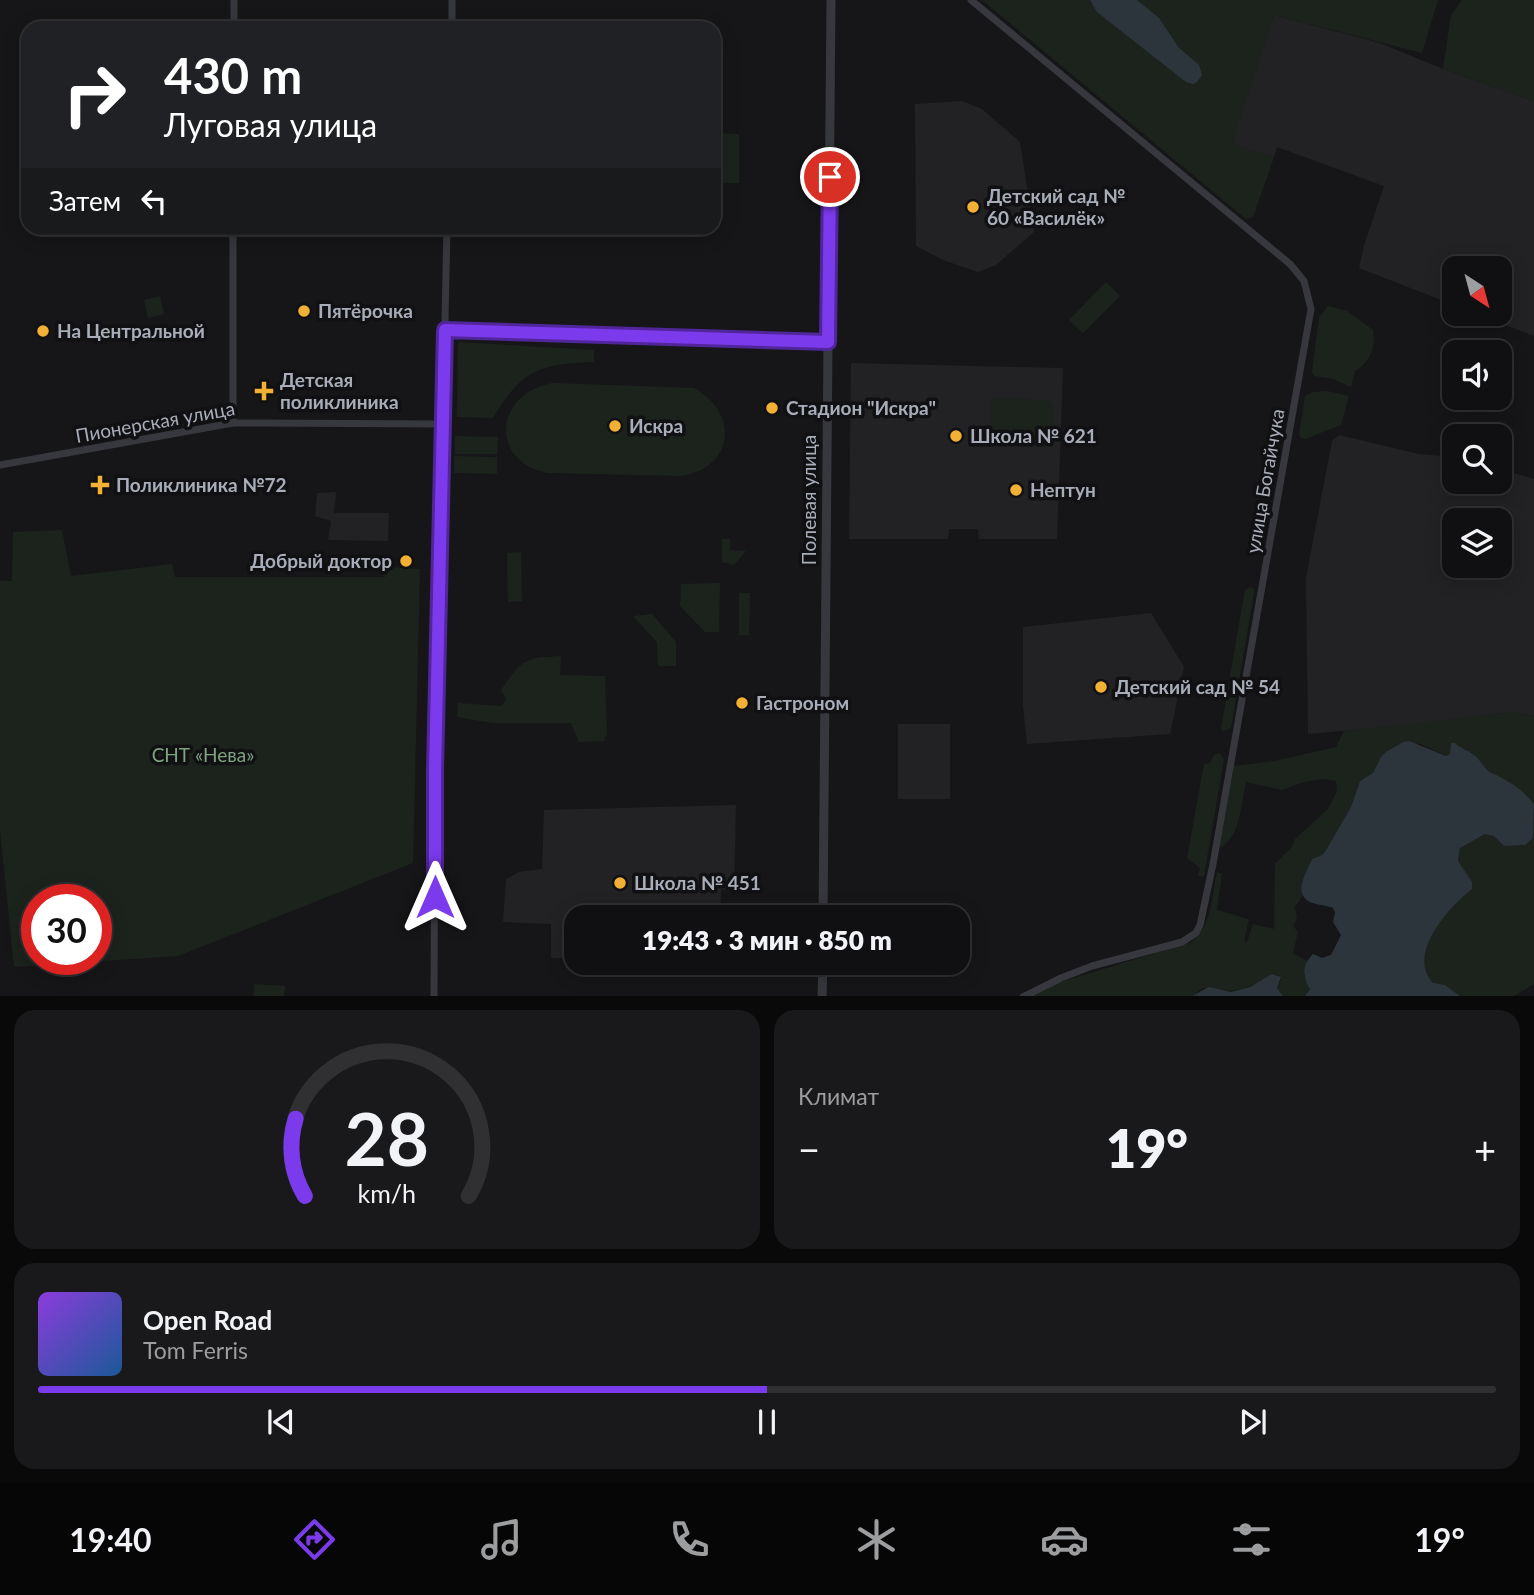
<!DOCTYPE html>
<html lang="ru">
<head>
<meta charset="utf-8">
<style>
	body { margin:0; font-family:Lato,sans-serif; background:#19191b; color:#f1f3f6; height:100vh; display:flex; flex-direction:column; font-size:26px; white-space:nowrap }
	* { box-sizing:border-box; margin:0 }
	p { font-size:23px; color:#9c9d9f }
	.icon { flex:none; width:38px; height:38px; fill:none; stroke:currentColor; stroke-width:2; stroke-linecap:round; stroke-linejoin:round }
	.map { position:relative; height:996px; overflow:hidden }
	.details { display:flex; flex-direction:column; gap:14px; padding:14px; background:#09090a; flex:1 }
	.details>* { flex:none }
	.banner { position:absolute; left:21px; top:21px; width:700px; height:214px; border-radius:21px; box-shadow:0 4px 18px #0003,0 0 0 2px #303032; background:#202124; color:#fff; overflow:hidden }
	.needle { width:46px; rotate:144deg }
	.fabs { position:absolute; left:1442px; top:256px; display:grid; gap:14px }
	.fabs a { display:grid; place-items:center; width:70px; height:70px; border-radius:14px; background:#101012; box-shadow:0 4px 18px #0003,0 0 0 2px #303032; font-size:35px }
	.speed { position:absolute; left:21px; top:884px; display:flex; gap:14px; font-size:35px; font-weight:700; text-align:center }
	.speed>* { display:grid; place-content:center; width:91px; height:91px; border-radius:50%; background:#101012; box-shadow:0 4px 18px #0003,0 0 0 2px #303032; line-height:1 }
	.speed .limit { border:10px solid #d22; background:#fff; color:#111 }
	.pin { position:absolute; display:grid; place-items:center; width:60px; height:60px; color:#fff; margin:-30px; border:4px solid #fff; border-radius:50%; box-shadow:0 2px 7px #0007 }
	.me { position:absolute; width:77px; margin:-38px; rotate:0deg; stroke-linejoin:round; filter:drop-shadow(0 0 5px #0008) }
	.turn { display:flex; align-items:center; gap:24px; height:147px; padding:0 28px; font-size:32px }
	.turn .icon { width:91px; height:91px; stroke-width:2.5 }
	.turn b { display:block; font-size:49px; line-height:60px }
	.then { display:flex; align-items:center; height:66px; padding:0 28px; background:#0003; gap:14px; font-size:26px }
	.big { font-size:52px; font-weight:800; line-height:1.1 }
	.details .tile { flex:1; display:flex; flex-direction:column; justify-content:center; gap:10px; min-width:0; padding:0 24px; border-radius:21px; background:#19191b }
	.details .dial { align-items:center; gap:0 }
	.dial svg { height:182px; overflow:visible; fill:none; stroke:#303032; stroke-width:7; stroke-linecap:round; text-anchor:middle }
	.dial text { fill:#f1f3f6; stroke:none }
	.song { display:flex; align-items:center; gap:21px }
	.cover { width:84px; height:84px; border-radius:10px; background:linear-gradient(135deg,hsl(270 70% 55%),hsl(210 70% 35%)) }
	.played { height:7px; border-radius:4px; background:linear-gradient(90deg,#7c3aed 50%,#303032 50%) }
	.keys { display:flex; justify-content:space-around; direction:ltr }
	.heat { display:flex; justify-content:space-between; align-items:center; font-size:38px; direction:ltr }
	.details .tiles { flex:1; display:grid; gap:14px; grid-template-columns:1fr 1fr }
	.tile:last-child { grid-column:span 2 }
	.trip { position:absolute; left:564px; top:905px; width:406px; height:70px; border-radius:21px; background:#101012; box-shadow:0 4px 18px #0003,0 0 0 2px #303032; font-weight:800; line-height:70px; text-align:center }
	.menu { display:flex; height:112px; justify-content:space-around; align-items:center; background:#060607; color:#9c9d9f }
	.menu .icon { width:49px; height:49px }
	.menu .active { color:#7c3aed }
	.menu b { font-size:32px; color:#f1f3f6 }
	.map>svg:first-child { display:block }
	.built { fill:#222225; fill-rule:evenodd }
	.green { fill:#1c231d; fill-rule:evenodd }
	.water { fill:#2c353c }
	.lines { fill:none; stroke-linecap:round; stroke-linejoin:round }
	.minor { stroke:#37383d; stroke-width:7 }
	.tertiary { stroke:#37383d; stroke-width:9 }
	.route-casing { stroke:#51269a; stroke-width:18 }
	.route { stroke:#7c3aed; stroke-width:12 }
	.poi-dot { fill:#f2b134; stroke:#111113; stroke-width:2.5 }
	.labels { text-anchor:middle; stroke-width:7; stroke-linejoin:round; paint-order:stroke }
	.poi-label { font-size:19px; font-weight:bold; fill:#a8adb8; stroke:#111113; text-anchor:start }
	.street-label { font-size:19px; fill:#a8adb8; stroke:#111113 }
	.park-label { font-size:19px; fill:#7fa381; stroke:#111113 }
</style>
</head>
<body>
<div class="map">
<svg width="1534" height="997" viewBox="0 0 1534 997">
	<rect width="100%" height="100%" fill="#161618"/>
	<g class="built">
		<polygon points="1274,15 1380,43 1443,69 1534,101 1534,336 1475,313 1500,313 1500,268 1454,268 1454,305 1359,268 1364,245 1384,186 1277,147 1274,157 1236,146 1233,139 1235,130"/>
		<polygon points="962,101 982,109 1020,142 1034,232 996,265 978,272 943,260 916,246 915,104"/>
		<polygon points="851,363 1063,368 1057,539 979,539 978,529 949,529 948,539 849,539"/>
		<path d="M1339,435L1419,454L1454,457V481H1500V469L1534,479V716L1512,712L1410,725L1308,734L1306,578L1332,441ZM1454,520H1500V565H1454Z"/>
		<polygon points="336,492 334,513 389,513 388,541 328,540 331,521 315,516 317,493"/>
		<polygon points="1151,613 1184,667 1170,734 1027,744 1023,706 1023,627"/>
		<rect x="898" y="724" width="52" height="75"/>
		<polygon points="736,805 734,888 721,890 720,917 576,917 576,959 551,958 551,924 503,922 506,879 519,872 542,869 544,810"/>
	</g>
	<g class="green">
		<polygon points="982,0 1438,0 1422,53 1274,15 1233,139 1236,146 1274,157 1253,217 1246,219"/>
		<polygon points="1462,0 1534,0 1534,101 1443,69 1451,15"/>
		<polygon points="714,133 739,134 739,183 714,183"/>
		<polygon points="1106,282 1120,296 1083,333 1069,320"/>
		<polygon points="160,296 164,314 148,318 144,300"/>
		<path d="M1328,306L1347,311L1373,330C1376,348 1370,362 1355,371L1351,387L1333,379L1314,376L1312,372L1319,317Z"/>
		<path d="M458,342L594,350V362C538,364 522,370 493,418L457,417Z"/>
		<path d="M553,383L694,388C739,413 735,467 681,476L547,473C487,460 496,392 553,383Z"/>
		<polygon points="1327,391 1349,396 1341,425 1305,439 1301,438 1299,434 1305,396 1313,392"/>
		<polygon points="991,398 1050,400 1054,407 1053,447 991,445"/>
		<polygon points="455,436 498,437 497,454 455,454"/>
		<polygon points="454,456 497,457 497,474 454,473"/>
		<path d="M62,530L71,576L172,564L175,577H385L386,567L420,569L413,863L178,956L14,967L0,830V581H12L13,532ZM37,900H96V959H37Z"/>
		<polygon points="722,539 730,539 730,550 746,551 734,565 722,562"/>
		<polygon points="521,552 522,601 508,602 507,553"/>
		<polygon points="720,583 719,632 705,632 680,606 681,584"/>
		<polygon points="1250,587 1254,589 1254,593 1231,728 1222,732 1221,728 1245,590"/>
		<polygon points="739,593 750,593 749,635 739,635"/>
		<polygon points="652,614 676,642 676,666 658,666 657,642 633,616"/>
		<path d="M561,656L560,675L605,676L607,733L604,741L579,742L571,723H492L457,717L458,703L502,706L506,699L501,690C523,659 523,658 561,656Z"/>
		<path d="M1512,712L1534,716V804L1529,798L1491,774L1472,753L1464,751L1455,743L1451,744L1450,754L1446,756L1421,744L1403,742L1381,757L1373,773L1360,781L1351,807L1326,850L1322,855L1312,859C1307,871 1299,881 1303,895L1295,907L1297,918L1293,926L1298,932L1293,953L1307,961L1304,976L1310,989L1305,996H1283L1277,988L1281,979L1280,976L1272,974C1244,992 1236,993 1203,988L1192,996L1027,997L1054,984L1192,942C1212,924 1212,897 1217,872L1222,874L1217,910L1249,919L1244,941L1247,942L1253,924L1274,929L1275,864L1291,848L1295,839L1328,809L1337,791L1336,781L1323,779L1304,782L1282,790L1246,782C1242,801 1239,843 1218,848L1234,766L1275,761L1336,747L1344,731Z"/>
		<polygon points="1219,753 1224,759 1204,876 1198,876 1200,868 1187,858 1204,764 1210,763 1214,755"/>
		<path d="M1534,822V984L1514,996H1460L1445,985L1433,984C1410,958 1437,924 1454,903C1461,896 1469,892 1471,882L1458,861L1460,848L1472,839L1487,833L1494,836L1504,846L1532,833Z"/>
		<polygon points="254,984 285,986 284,996 253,996"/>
	</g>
	<g class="water">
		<polygon points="1090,0 1137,0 1159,18 1179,48 1199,65 1202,75 1197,82 1193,84 1186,82 1097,12"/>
		<path d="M1409,741L1446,756L1450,754L1451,743H1455C1461,749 1468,750 1474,755C1481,760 1485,771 1494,774C1509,781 1523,790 1534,804L1533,838L1525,845L1504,846L1494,836L1485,834L1460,848L1458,861L1472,882V889C1449,907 1406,954 1433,983L1445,985L1460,996H1305L1310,989C1302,976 1302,965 1313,954L1322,958L1331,955L1341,935L1333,922L1335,912L1333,908C1326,905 1316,905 1310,902C1292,893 1307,871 1312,859L1322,855L1326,850L1351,807L1360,781L1373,773L1381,757L1386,752L1403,742Z"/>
		<polygon points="1272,974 1281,977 1277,988 1283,996 1192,996 1209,987 1231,992 1250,987"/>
	</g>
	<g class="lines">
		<g class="minor">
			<polyline points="971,0 1290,264 1304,281 1311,309 1213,864 1200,925 1196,933 1182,942 1092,966 1061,978 1023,997"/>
			<polyline points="234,28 234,0"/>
			<polyline points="452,28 452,0"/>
			<polyline points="445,330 828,343"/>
			<polyline points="233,423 233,228"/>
			<polyline points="0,465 233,423 443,424"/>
			<polyline points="434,997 435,771 447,228"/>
		</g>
		<g class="tertiary">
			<polyline points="823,917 831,0"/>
			<polyline points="822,997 823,962"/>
		</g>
	</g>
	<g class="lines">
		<defs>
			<polyline id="route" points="435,897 435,771 445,330 828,342 830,177"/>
		</defs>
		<use href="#route" class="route-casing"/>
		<use href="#route" class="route"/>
	</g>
	<g class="poi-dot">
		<circle cx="973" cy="207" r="7"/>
		<circle cx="304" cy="311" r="7"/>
		<circle cx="43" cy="331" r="7"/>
		<path d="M260.5 380.5h7v7h7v7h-7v7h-7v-7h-7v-7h7z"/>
		<circle cx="772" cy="408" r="7"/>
		<circle cx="615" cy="426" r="7"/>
		<circle cx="956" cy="436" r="7"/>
		<path d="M96.5 474.5h7v7h7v7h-7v7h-7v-7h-7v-7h7z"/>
		<circle cx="1016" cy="490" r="7"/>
		<circle cx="406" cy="561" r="7"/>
		<circle cx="1101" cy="687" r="7"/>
		<circle cx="742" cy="703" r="7"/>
		<circle cx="620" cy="883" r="7"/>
	</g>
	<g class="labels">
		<g class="poi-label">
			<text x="987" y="203">Детский сад №<tspan x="987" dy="22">60 «Василёк»</tspan></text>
			<text x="318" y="318">Пятёрочка</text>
			<text x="57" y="338">На Центральной</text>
			<text x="280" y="387">Детская<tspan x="280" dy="22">поликлиника</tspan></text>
			<text x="786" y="415">Стадион "Искра"</text>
			<text x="629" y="433">Искра</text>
			<text x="970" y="443">Школа № 621</text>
			<text x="116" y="492">Поликлиника №72</text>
			<text x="1030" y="497">Нептун</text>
			<text x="392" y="568" text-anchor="end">Добрый доктор</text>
			<text x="1115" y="694">Детский сад № 54</text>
			<text x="756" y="710">Гастроном</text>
			<text x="634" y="890">Школа № 451</text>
		</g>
		<g class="street-label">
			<text transform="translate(155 422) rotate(-10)" y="7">Пионерская улица</text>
			<text transform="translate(1265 481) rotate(-80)" y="7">улица Богайчука</text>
			<text transform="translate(809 500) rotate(-90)" y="7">Полевая улица</text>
		</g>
		<g class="park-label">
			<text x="203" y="762">СНТ «Нева»</text>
		</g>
	</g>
</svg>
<div class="fabs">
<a><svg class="needle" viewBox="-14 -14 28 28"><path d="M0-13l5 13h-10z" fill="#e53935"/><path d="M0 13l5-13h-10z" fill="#9c9d9f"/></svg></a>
<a><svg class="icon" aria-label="sound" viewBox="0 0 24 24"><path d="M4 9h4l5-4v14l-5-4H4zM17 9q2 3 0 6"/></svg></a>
<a><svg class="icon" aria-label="search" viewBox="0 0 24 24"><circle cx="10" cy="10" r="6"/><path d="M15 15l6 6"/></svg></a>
<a><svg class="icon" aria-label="layers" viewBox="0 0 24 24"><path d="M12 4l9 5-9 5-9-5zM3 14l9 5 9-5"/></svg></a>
</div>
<div class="speed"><div class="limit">30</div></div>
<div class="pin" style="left:830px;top:177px;background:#d93025"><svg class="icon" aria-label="arrive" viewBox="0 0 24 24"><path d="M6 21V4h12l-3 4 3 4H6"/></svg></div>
<svg class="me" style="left:435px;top:897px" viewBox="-20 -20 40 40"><path d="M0-17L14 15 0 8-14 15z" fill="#7c3aed" stroke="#fff" stroke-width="4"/></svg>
<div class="trip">19:43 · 3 мин · 850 m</div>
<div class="banner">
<div class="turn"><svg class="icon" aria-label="right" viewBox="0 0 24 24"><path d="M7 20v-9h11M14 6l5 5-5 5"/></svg><div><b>430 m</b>Луговая улица</div></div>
<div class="then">Затем<svg class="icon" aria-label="left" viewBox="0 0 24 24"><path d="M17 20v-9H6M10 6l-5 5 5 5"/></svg></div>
</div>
</div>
<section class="details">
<div class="tiles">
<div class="tile dial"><svg viewBox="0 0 100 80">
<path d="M14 69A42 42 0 1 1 86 69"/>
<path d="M14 69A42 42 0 0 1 10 35" stroke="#7c3aed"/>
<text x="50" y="56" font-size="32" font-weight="700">28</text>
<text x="50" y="72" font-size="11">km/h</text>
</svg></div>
<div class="tile"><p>Климат</p>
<div class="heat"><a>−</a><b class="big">19°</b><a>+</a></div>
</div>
<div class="tile">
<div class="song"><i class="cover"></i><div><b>Open Road</b><p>Tom Ferris</p></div></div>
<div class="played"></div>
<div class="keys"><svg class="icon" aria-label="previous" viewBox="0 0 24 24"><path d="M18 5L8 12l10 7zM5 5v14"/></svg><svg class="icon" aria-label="pause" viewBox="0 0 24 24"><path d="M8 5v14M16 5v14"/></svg><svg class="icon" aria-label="next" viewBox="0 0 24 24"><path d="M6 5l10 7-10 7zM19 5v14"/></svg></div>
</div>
</div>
</section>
<nav class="menu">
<b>19:40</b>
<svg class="icon active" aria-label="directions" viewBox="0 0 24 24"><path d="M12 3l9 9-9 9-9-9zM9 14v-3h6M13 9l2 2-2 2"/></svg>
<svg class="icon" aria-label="music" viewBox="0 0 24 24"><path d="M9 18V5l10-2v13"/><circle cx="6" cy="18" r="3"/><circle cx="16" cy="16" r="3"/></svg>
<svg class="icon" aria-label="phone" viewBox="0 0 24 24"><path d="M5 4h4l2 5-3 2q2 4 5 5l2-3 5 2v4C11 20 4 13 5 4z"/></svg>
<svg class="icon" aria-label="climate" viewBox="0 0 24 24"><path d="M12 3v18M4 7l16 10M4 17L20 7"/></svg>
<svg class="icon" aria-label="car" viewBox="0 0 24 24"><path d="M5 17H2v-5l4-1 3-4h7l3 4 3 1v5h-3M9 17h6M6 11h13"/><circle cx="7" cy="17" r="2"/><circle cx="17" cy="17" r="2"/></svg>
<svg class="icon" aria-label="filters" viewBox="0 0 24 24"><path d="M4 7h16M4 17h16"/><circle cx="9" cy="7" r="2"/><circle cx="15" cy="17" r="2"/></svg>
<b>19°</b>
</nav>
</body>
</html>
